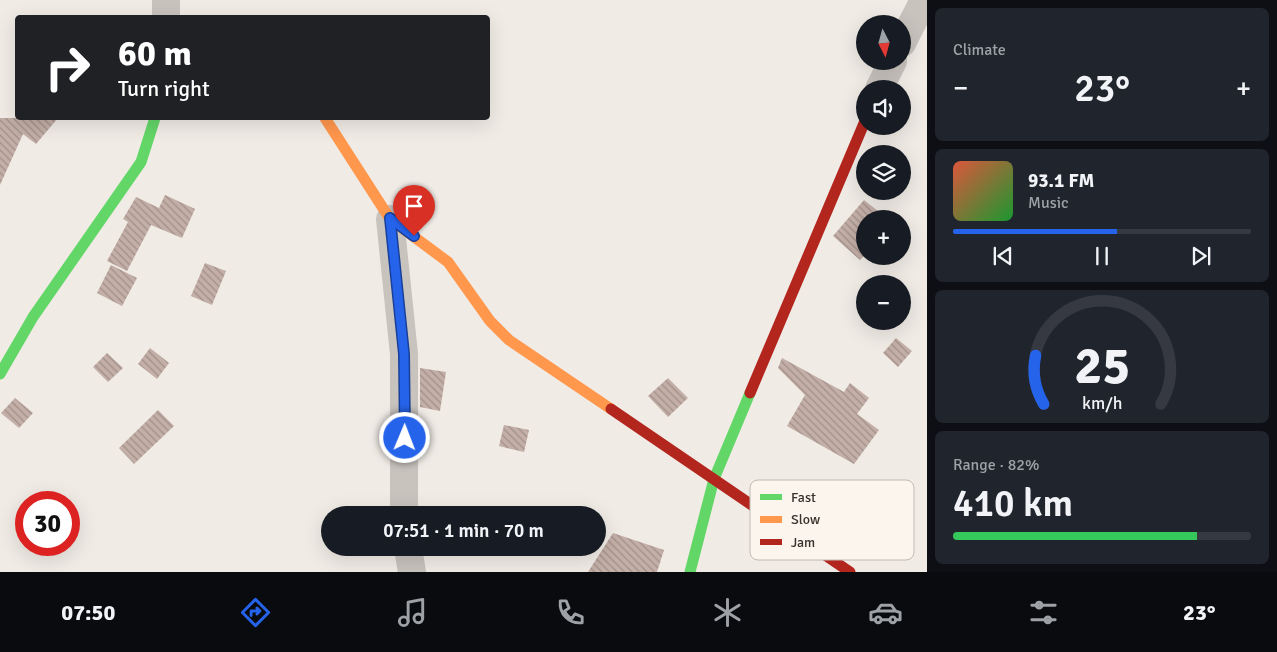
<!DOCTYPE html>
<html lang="en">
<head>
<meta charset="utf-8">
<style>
	body { margin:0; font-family:Signika,sans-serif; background:#20242c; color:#f1f3f6; height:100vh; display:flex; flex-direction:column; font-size:19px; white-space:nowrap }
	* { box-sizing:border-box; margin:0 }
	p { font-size:16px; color:#9ea1a6 }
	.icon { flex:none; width:28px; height:28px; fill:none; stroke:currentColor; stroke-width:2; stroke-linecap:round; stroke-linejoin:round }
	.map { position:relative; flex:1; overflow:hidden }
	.drawer { display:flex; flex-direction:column; gap:8px; padding:8px; background:#0d0f14; width:350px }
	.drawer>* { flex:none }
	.hud { position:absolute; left:15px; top:15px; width:475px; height:105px; border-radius:5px; box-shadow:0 5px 20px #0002; background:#202124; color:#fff; overflow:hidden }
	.needle { width:32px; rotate:174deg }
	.fabs { position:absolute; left:856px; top:15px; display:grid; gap:10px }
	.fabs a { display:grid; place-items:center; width:55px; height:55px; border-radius:50%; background:#171b24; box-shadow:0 5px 20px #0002; font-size:25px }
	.speed { position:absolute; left:15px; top:491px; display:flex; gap:10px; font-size:25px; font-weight:700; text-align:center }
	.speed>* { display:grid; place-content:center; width:65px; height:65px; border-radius:50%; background:#171b24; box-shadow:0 5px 20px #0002; line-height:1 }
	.speed .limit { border:8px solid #d22; background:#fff; color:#111 }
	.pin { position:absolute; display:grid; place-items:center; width:42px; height:42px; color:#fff; margin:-51px -21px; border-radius:50% 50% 50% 0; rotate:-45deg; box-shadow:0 0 5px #0007 }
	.pin .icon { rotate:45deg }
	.me { position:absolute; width:55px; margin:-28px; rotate:1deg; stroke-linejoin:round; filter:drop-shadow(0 0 4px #0008) }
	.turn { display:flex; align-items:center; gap:18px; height:105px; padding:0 20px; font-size:22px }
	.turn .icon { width:65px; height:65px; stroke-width:2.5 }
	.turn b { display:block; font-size:35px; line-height:42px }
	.big { font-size:38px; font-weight:600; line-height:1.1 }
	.drawer .tile { flex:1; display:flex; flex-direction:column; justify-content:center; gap:8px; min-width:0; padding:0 18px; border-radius:8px; background:#20242c }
	.drawer .dial { align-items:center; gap:0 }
	.dial svg { height:130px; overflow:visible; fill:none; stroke:#363941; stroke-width:7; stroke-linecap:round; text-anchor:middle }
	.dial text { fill:#f1f3f6; stroke:none }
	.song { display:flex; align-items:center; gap:15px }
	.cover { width:60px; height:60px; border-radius:8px; background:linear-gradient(135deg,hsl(10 70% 55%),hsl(130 70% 35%)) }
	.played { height:5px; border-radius:2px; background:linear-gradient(90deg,#2563eb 55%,#363941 55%) }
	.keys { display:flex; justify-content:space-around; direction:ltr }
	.heat { display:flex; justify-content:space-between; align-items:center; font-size:28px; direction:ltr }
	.charge { height:8px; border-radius:4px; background:linear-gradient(90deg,#34c759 82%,#363941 0) }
	.trip { position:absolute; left:321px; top:506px; width:285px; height:50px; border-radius:25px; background:#171b24; box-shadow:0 5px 20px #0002; font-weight:600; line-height:50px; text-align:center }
	.tab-bar { display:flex; height:80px; justify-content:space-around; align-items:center; background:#090b0e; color:#9ea1a6 }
	.tab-bar .icon { width:35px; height:35px }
	.tab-bar .selected { color:#2563eb }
	.tab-bar b { font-size:22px; color:#f1f3f6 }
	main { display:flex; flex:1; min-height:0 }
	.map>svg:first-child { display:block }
	.building { fill:url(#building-back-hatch) }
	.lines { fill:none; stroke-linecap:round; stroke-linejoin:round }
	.street { stroke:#c9c3be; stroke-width:28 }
	.fast { stroke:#63d668; stroke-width:11 }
	.slow { stroke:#ff974d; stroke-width:11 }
	.jam { stroke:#b3261e; stroke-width:11 }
	.route-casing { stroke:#184099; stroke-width:12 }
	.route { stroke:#2563eb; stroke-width:9 }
	.key { fill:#fbf5ee; stroke:#c1bab4; stroke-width:1 }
	.key-label { font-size:14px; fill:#3b302b }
</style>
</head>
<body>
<main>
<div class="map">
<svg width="927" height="572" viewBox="0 0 927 572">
	<defs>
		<pattern id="building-back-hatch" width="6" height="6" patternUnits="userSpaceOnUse" patternTransform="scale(1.25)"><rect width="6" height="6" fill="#c3afa7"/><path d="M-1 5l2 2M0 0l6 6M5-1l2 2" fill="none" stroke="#a08f88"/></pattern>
	</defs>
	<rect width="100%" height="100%" fill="#f0ebe5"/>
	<g class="building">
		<polygon points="0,118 58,118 36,144 23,134 0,185"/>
		<polygon points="165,195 195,209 182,238 151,225 127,271 107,261 128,222 123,219 136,197 159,208"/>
		<polygon points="864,200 888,219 865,219 865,255 860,260 833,236"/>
		<polygon points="205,263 226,271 212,305 191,296"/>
		<polygon points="111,265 137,278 122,306 97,293"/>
		<polygon points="896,338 912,351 898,367 883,353"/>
		<polygon points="150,348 169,363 157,379 138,364"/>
		<polygon points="107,353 123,368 108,382 93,367"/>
		<polygon points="782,358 844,392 850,383 869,398 857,414 879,430 854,464 787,426 805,395 778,368"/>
		<polygon points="420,368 446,372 440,411 420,407"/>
		<polygon points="668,378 688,398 668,417 648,396"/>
		<polygon points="15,398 33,413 19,428 1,413"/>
		<polygon points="158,410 174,426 134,464 119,448"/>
		<polygon points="504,425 529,430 524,452 499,446"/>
		<polygon points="613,533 664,550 657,572 588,572"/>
	</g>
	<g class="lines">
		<g class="street">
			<polyline points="166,18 166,0"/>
			<polyline points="902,43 924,0"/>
			<polyline points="879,89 893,61"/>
			<polyline points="390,219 404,354 404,515"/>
			<polyline points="408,548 412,572"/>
		</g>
		<g class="fast">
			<polyline points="0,374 33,317 141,162 155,118"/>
			<polyline points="690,572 714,479 750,393"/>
		</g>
		<polyline class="slow" points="325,118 390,219 448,262 490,321 509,340 611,409"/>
		<g class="jam">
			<polyline points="750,393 865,121"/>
			<polyline points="611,409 850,572"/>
		</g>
	</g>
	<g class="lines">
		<defs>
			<polyline id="route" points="405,438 404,354 390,218 414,236"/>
		</defs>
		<use href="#route" class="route-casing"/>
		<use href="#route" class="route"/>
	</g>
	<rect x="750" y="480" width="164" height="80" rx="8" class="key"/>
	<rect x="760" y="494" width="22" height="6" fill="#63d668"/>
	<rect x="760" y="516" width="22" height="7" fill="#ff974d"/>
	<rect x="760" y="539" width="22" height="6" fill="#b3261e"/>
	<g class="key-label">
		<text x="791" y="502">Fast</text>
		<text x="791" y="524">Slow</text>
		<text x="791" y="547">Jam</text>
	</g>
</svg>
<div class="fabs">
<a><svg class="needle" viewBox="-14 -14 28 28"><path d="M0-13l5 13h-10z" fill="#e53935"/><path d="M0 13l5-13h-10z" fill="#9ea1a6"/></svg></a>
<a><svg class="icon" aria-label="sound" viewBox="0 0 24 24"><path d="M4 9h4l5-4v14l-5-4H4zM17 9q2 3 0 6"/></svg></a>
<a><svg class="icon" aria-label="layers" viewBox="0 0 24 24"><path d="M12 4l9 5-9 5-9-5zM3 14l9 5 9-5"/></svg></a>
<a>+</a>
<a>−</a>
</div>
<div class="speed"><div class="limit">30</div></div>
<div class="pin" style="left:414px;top:236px;background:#d93025"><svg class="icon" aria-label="arrive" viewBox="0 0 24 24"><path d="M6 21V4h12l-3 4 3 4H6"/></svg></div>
<svg class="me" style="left:405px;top:438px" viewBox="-20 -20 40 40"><circle r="17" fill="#2563eb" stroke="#fff" stroke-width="3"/><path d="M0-11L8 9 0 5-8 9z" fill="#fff"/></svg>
<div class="trip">07:51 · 1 min · 70 m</div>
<div class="hud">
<div class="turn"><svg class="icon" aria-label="right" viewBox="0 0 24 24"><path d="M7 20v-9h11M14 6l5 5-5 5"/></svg><div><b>60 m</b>Turn right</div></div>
</div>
</div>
<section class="drawer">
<div class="tile"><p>Climate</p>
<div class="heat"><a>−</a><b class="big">23°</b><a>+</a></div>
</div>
<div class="tile">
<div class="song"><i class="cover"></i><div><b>93.1 FM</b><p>Music</p></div></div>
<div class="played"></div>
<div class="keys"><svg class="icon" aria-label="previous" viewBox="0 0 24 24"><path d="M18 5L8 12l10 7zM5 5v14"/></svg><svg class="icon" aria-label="pause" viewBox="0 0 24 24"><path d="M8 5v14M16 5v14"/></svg><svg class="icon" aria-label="next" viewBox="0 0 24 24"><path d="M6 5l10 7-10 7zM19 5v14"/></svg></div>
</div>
<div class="tile dial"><svg viewBox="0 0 100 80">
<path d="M14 69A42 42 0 1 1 86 69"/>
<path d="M14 69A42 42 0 0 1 9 39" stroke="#2563eb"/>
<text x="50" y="56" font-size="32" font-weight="700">25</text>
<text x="50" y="72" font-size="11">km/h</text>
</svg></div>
<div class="tile"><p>Range · 82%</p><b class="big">410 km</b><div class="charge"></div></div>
</section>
</main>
<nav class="tab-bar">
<b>07:50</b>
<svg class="icon selected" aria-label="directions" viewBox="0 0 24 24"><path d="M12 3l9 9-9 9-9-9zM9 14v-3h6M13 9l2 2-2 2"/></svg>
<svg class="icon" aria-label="music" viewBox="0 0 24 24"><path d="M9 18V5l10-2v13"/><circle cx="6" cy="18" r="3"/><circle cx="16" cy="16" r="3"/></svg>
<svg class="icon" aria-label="phone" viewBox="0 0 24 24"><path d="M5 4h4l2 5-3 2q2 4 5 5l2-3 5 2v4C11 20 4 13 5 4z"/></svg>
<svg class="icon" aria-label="climate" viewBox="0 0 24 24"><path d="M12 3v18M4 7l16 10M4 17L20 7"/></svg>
<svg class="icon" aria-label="car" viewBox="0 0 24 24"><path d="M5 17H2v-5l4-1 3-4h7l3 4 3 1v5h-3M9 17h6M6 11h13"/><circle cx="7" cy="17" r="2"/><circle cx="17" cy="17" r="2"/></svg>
<svg class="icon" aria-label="filters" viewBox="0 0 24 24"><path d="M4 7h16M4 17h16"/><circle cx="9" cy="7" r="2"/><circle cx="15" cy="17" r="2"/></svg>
<b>23°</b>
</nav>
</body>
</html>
